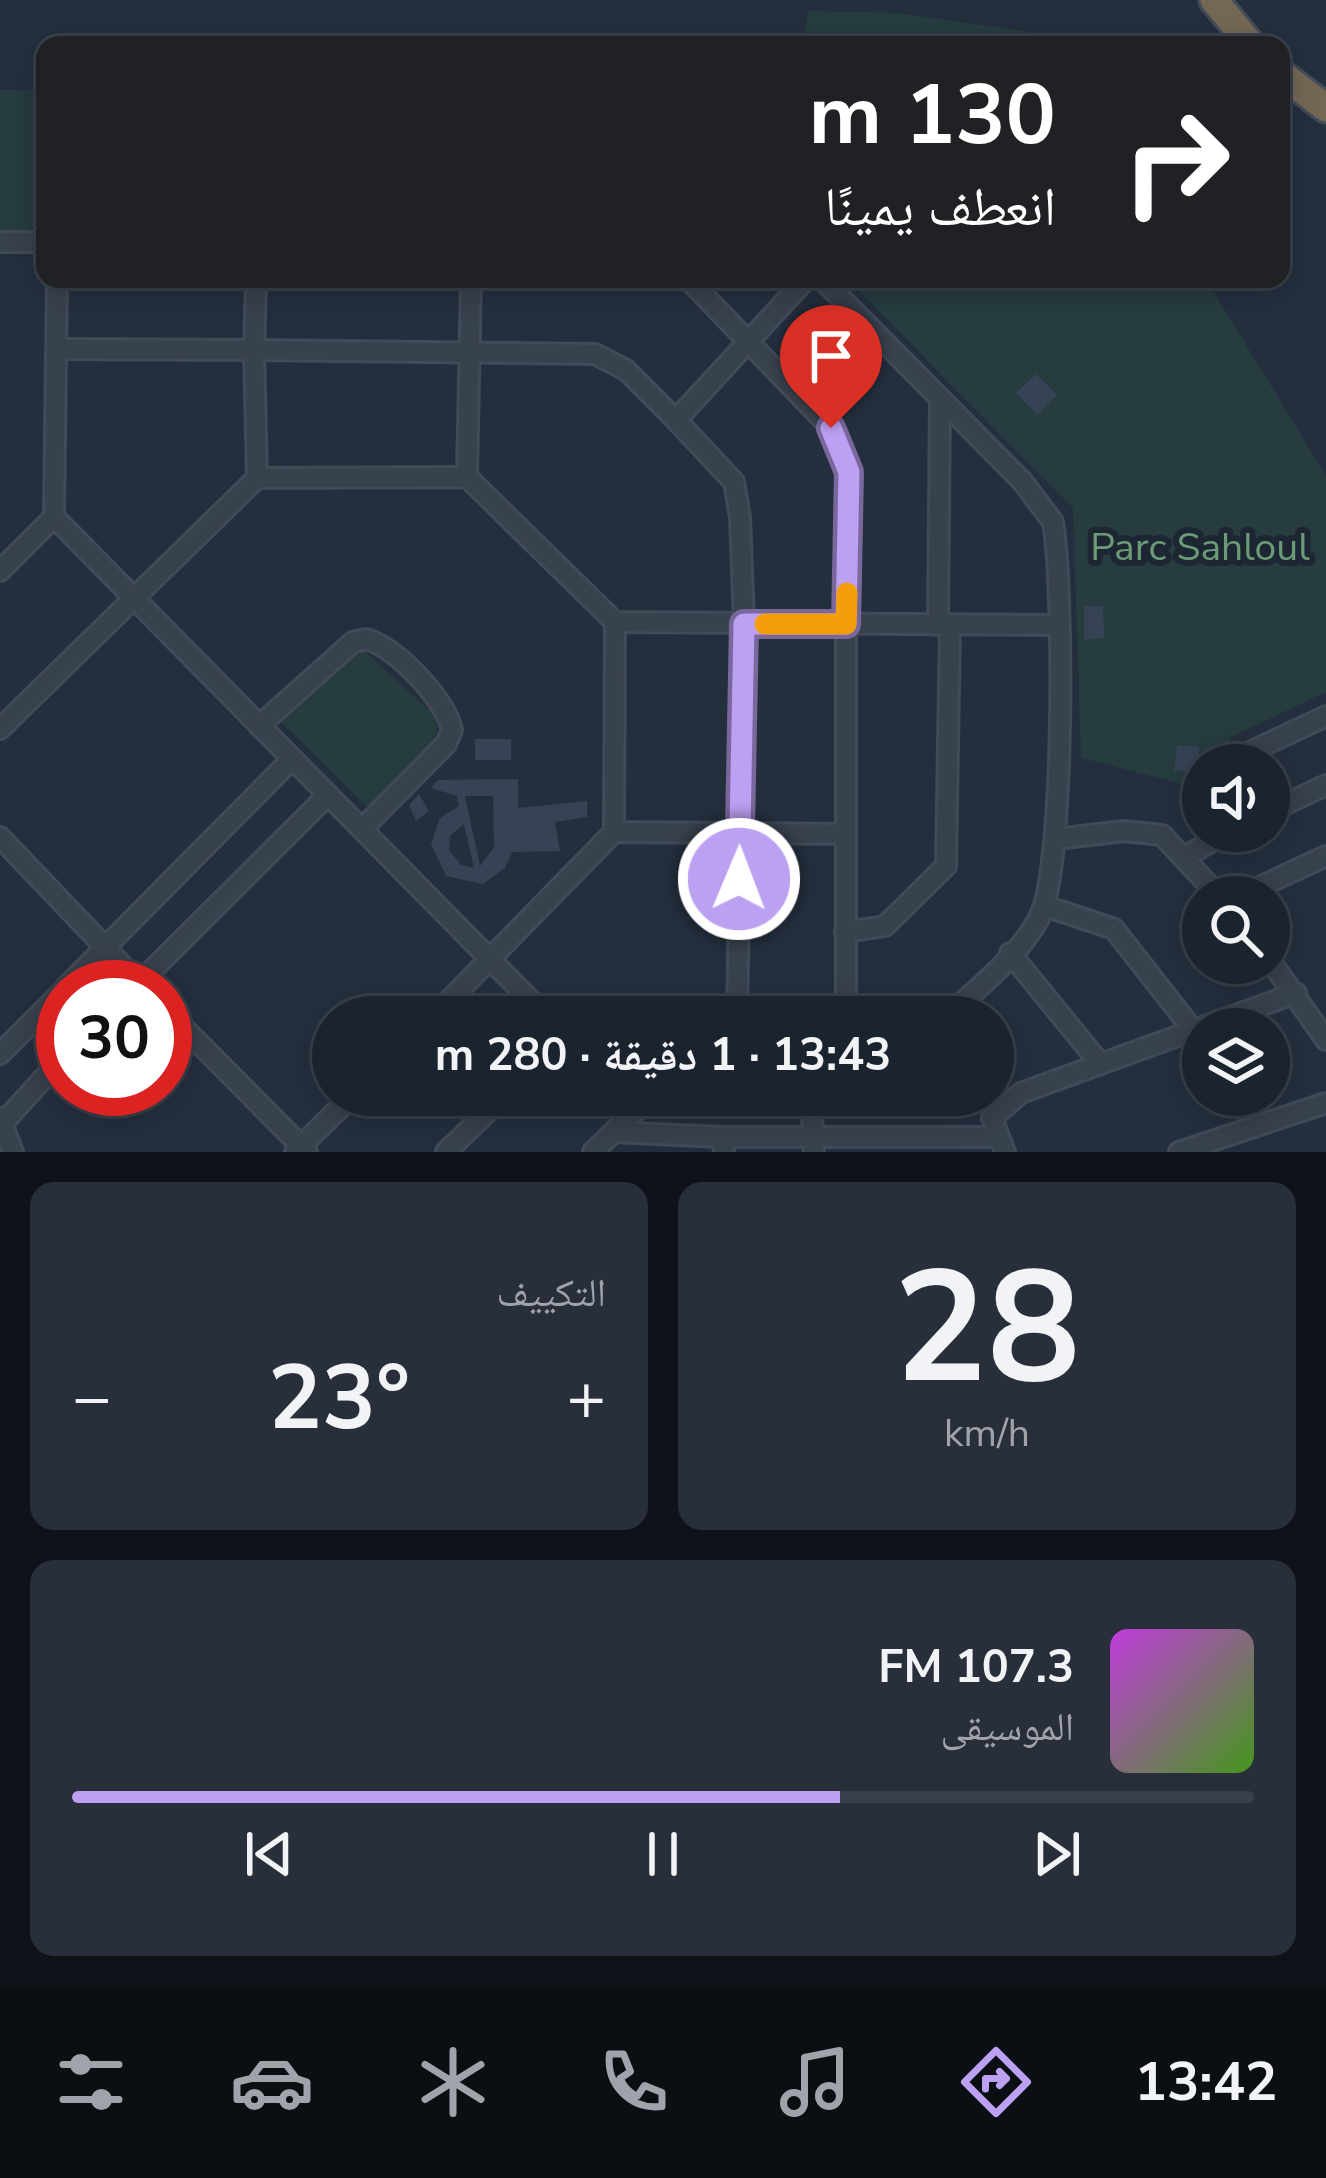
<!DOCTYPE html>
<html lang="ar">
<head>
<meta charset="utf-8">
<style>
	body { margin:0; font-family:"Nunito Sans","Noto Naskh Arabic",sans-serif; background:#282f3a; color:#f1f3f6; direction:rtl; height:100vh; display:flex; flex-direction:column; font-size:45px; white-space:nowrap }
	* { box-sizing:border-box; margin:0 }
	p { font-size:39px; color:#a0a4aa }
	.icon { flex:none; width:66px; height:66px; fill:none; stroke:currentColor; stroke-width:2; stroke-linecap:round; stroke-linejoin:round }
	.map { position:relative; height:1152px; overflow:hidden; direction:ltr }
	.panel { display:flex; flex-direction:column; gap:30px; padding:30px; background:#0f1319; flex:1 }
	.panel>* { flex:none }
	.guide { position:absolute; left:36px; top:36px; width:1254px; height:252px; border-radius:24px; box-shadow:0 6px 30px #0003,0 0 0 3px #39404a; direction:rtl; background:#202124; color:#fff; overflow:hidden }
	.fabs { position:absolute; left:1182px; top:744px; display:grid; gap:24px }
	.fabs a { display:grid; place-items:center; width:108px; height:108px; border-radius:50%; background:#1b232e; box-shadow:0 6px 30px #0003,0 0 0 3px #39404a; font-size:60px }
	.speed { position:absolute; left:36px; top:960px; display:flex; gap:24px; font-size:60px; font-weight:700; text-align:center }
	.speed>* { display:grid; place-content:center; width:156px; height:156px; border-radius:50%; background:#1b232e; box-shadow:0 6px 30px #0003,0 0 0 3px #39404a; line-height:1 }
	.speed .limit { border:18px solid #d22; background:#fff; color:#111 }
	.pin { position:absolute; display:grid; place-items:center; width:102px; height:102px; color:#fff; margin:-123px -51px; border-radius:50% 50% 50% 0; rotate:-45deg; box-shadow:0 0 12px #0007 }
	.pin .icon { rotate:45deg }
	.me { position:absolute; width:132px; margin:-66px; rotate:1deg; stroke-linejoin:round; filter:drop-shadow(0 0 9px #0008) }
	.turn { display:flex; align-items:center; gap:42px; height:252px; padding:0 36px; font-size:54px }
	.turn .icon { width:156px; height:156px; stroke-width:2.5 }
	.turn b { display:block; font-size:84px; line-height:102px }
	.big { font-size:90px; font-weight:700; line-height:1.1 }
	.panel .card { flex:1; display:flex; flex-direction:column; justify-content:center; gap:18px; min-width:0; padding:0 42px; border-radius:24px; background:#282f3a }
	.panel .dial { align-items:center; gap:0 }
	.dial b { font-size:156px; line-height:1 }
	.song { display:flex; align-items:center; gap:36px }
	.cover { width:144px; height:144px; border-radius:18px; background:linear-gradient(135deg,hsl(290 70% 55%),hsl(100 70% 35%)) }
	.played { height:12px; border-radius:6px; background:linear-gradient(90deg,#bca0f2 65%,#39404a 65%) }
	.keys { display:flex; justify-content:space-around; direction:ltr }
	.heat { display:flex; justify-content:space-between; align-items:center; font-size:66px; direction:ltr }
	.panel .tiles { flex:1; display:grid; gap:30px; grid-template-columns:1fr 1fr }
	.card:last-child { grid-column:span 2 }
	.trip { position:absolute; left:312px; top:996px; width:702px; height:120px; border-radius:60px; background:#1b232e; box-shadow:0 6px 30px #0003,0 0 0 3px #39404a; font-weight:700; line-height:120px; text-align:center; direction:rtl }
	.menu { display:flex; height:192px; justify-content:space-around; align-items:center; background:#0b0e12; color:#a0a4aa }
	.menu .icon { width:84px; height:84px }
	.menu .selected { color:#bca0f2 }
	.menu b { font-size:54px; color:#f1f3f6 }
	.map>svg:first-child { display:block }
	.green { fill:#263c3f }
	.building { fill:#364354; fill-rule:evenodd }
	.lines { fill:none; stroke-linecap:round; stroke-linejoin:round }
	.minor-casing { stroke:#414a57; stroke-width:24 }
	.highway-casing { stroke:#434c59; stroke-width:33 }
	.minor { stroke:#38414e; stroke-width:18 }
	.highway { stroke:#746855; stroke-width:27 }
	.route-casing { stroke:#7a689d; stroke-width:30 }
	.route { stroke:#bca0f2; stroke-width:21 }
	.slow { stroke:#f59e0b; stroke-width:21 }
	.labels { text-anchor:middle; stroke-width:12; stroke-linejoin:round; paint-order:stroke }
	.park-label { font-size:39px; fill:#6b9a76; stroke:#1d2633 }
</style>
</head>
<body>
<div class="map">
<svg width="1326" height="1152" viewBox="0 0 1326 1152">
	<rect width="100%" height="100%" fill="#242f3e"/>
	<g class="green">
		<polygon points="808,11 899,13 1078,39 1080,45 802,45"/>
		<polygon points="0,90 33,90 45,101 45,139 35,149 36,223 29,231 0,231"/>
		<polygon points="847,279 1206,279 1326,476 1326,692 1231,737 1220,765 1203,765 1203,789 1081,758 1073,508"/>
		<polygon points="361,648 432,713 438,727 435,741 367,807 279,720 350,651"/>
	</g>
	<g class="building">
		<polygon points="1036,374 1057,395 1037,415 1016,393"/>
		<polygon points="1084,606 1103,606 1104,638 1084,640"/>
		<rect x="475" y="739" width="36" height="21"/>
		<polygon points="1177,745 1199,747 1199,754 1206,755 1203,770 1174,771"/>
		<path d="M518,779V808L587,801V817L555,822L560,851L512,852L505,868L483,884L446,876L431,844L440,818L459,806L457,796L431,788L438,780ZM465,796H493L494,847L480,866ZM464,824L474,868L461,865L449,850L450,836Z"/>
		<polygon points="419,794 429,811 416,821 409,805"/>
	</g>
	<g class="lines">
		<defs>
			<g id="minor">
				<polyline points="0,242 45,242"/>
				<polyline points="57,279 54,517 547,1017"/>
				<polyline points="688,279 831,428 846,458 846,1017"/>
				<path d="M822,279L1022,481L1053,522C1064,586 1065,864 1040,916C1022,953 977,989 946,1017"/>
				<polyline points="57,349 254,350 256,279"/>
				<polyline points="676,420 734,482 740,517 744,624 737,1017"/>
				<polyline points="467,477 471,279"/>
				<polyline points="257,478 254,350 595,354 626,370 676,420 806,279"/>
				<polyline points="0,571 54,517"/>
				<polyline points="938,625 940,398"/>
				<path d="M259,726L353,642L366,639C397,648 445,699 452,730L446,744L362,829"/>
				<polyline points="0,729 257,478 467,477 615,622 1057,625"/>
				<polyline points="1237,765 1250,752 1326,716"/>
				<polyline points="1269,812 1326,785"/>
				<polyline points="614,832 615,622"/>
				<polyline points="0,837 143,987"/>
				<polyline points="1056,839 1124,831 1162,835 1220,897"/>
				<polyline points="1186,856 1230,831"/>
				<polyline points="1238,897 1326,856"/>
				<polyline points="1045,906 1114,929 1193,1030"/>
				<polyline points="845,932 885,926 946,866 950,625"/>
				<polyline points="1010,953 1098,1061"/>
				<polyline points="1269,959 1326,1040"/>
				<polyline points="66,987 292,759"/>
				<polyline points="135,987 328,795"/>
				<polyline points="165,1009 307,1152"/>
				<polyline points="433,1017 614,832 846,834"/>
				<polyline points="0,1054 63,991"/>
				<polyline points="811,1095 814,1152"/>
				<polyline points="0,1118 13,1152"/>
				<polyline points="3,1123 63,1057"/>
				<polyline points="614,1132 722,1137"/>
				<polyline points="295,1152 353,1095"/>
				<polyline points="446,1152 505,1095"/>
				<polyline points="593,1152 652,1095"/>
				<polyline points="724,1152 722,1137 997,1137"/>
				<polyline points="1005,1152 992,1118 1021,1093 1296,993"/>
				<polyline points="1179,1152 1326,1103"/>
			</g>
			<g id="highway">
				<polyline points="1214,0 1251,45"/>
				<polyline points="1281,74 1326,108"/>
			</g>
		</defs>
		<use href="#minor" class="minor-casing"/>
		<use href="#highway" class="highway-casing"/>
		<use href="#minor" class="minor"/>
		<use href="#highway" class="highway"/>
	</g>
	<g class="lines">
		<defs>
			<polyline id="route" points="739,879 744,624 846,624 849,472 831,428"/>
		</defs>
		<use href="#route" class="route-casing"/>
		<use href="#route" class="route"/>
		<polyline class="slow" points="765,624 846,624 847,593"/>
	</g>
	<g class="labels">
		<g class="park-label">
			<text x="1200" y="560">Parc Sahloul</text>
		</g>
	</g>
</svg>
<div class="fabs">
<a><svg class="icon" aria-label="sound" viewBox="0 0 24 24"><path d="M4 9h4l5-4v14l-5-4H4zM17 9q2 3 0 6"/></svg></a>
<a><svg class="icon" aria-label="search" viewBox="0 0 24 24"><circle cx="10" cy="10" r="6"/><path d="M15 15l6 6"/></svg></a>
<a><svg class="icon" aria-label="layers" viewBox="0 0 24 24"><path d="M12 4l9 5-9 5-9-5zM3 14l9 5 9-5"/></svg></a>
</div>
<div class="speed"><div class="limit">30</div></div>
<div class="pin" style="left:831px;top:428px;background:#d93025"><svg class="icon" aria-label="arrive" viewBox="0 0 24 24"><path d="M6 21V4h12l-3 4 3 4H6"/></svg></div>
<svg class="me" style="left:739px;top:879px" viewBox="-20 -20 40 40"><circle r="17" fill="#bca0f2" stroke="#fff" stroke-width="3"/><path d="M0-11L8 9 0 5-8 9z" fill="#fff"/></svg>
<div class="trip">13:43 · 1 دقيقة · 280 m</div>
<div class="guide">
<div class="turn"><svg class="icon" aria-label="right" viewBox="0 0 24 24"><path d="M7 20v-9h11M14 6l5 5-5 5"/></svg><div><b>130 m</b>انعطف يمينًا</div></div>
</div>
</div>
<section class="panel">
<div class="tiles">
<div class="card dial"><b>28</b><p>km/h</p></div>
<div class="card"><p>التكييف</p>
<div class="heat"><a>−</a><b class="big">23°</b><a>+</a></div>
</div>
<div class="card">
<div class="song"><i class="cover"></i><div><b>107.3 FM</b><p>الموسيقى</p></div></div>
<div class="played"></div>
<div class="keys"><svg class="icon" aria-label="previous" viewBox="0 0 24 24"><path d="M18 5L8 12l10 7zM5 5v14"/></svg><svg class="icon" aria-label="pause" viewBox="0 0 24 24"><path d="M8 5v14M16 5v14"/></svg><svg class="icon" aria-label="next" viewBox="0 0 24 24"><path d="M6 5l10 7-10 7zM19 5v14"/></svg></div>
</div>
</div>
</section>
<nav class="menu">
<b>13:42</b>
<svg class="icon selected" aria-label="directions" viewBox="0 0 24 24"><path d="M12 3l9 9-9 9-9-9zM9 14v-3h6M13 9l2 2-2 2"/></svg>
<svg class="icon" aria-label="music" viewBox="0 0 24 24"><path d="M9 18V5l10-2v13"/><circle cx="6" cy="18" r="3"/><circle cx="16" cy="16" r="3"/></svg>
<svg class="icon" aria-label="phone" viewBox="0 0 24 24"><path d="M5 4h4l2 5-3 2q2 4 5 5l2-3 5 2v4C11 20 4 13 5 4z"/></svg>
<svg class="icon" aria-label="climate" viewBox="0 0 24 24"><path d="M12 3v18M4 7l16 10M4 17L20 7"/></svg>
<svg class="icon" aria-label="car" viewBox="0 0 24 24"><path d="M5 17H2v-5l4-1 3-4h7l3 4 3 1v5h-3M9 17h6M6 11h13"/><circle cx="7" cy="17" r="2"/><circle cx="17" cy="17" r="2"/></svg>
<svg class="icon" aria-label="filters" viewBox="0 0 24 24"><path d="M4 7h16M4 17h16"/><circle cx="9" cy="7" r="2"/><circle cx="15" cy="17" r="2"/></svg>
</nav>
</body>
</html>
